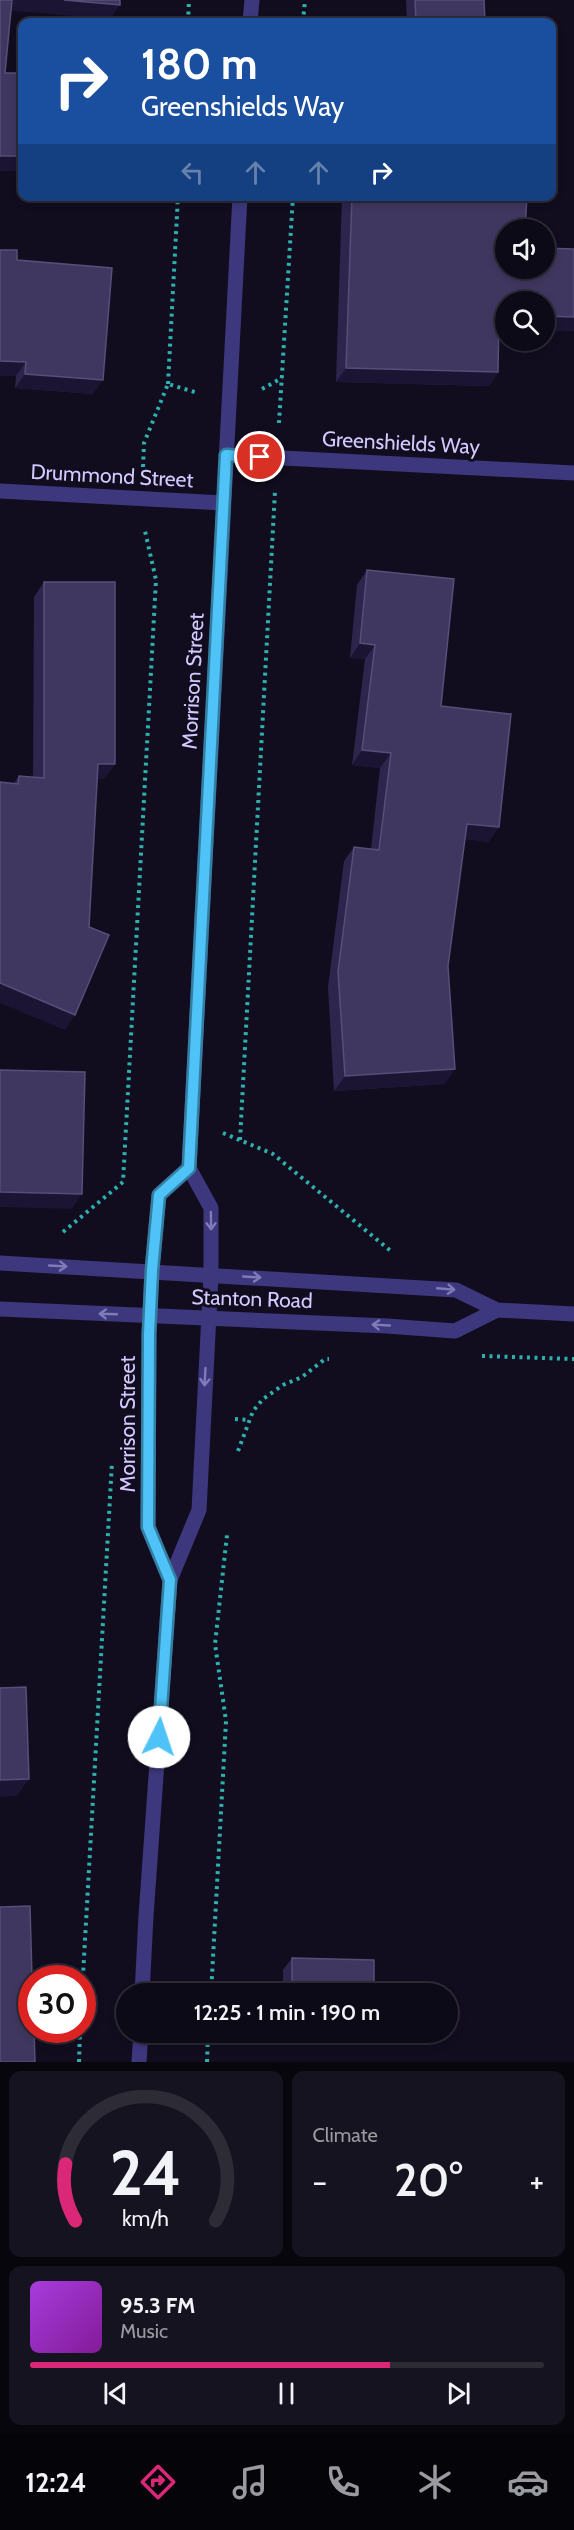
<!DOCTYPE html>
<html lang="en">
<head>
<meta charset="utf-8">
<style>
	body { margin:0; font-family:Cabin,sans-serif; background:#161320; color:#f1f3f6; height:100vh; display:flex; flex-direction:column; font-size:22px; white-space:nowrap }
	* { box-sizing:border-box; margin:0 }
	p { font-size:20px; color:#9a9aa1 }
	.icon { flex:none; width:33px; height:33px; fill:none; stroke:currentColor; stroke-width:2; stroke-linecap:round; stroke-linejoin:round }
	.map { position:relative; height:2062px; overflow:hidden }
	.details { display:flex; flex-direction:column; gap:9px; padding:9px; background:#07060d; flex:1 }
	.details>* { flex:none }
	.banner { position:absolute; left:18px; top:18px; width:538px; height:183px; border-radius:12px; box-shadow:0 3px 9px #0003,0 0 0 2px #2d2b36; background:#1a4fa0; color:#fff; overflow:hidden }
	.buttons { position:absolute; left:495px; top:219px; display:grid; gap:12px }
	.buttons a { display:grid; place-items:center; width:60px; height:60px; border-radius:50%; background:#0d0a17; box-shadow:0 3px 9px #0003,0 0 0 2px #2d2b36; font-size:30px }
	.speed { position:absolute; left:18px; top:1965px; display:flex; gap:12px; font-size:30px; font-weight:700; text-align:center }
	.speed>* { display:grid; place-content:center; width:78px; height:78px; border-radius:50%; background:#0d0a17; box-shadow:0 3px 9px #0003,0 0 0 2px #2d2b36; line-height:1 }
	.speed .limit { border:9px solid #d22; background:#fff; color:#111 }
	.pin { position:absolute; display:grid; place-items:center; width:51px; height:51px; color:#fff; margin:-26px; border:3px solid #fff; border-radius:50%; box-shadow:0 2px 6px #0007 }
	.me { position:absolute; width:66px; margin:-33px; rotate:4deg; stroke-linejoin:round; filter:drop-shadow(0 0 4px #0008) }
	.turn { display:flex; align-items:center; gap:21px; height:126px; padding:0 24px; font-size:27px }
	.turn .icon { width:78px; height:78px; stroke-width:2.5 }
	.turn b { display:block; font-size:42px; line-height:51px }
	.lanes { display:flex; align-items:center; height:57px; padding:0 24px; background:#0003; justify-content:center; gap:30px; direction:ltr }
	.lanes .off { opacity:.35 }
	.big { font-size:45px; font-weight:600; line-height:1.1 }
	.details .card { flex:1; display:flex; flex-direction:column; justify-content:center; gap:9px; min-width:0; padding:0 21px; border-radius:12px; background:#161320 }
	.details .dial { align-items:center; gap:0 }
	.dial svg { height:156px; overflow:visible; fill:none; stroke:#2d2b36; stroke-width:7; stroke-linecap:round; text-anchor:middle }
	.dial text { fill:#f1f3f6; stroke:none }
	.song { display:flex; align-items:center; gap:18px }
	.cover { width:72px; height:72px; border-radius:9px; background:linear-gradient(135deg,hsl(280 70% 55%),hsl(290 70% 35%)) }
	.played { height:6px; border-radius:3px; background:linear-gradient(90deg,#db2777 70%,#2d2b36 70%) }
	.keys { display:flex; justify-content:space-around; direction:ltr }
	.heat { display:flex; justify-content:space-between; align-items:center; font-size:33px; direction:ltr }
	.details .tiles { flex:1; display:grid; gap:9px; grid-template-columns:1fr 1fr }
	.card:last-child { grid-column:span 2 }
	.trip { position:absolute; left:116px; top:1983px; width:342px; height:60px; border-radius:30px; background:#0d0a17; box-shadow:0 3px 9px #0003,0 0 0 2px #2d2b36; font-weight:600; line-height:60px; text-align:center }
	.tab-bar { display:flex; height:96px; justify-content:space-around; align-items:center; background:#050409; color:#9a9aa1 }
	.tab-bar .icon { width:42px; height:42px }
	.tab-bar .active { color:#db2777 }
	.tab-bar b { font-size:27px; color:#f1f3f6 }
	.map>svg:first-child { display:block }
	.lines { fill:none; stroke-linecap:round; stroke-linejoin:round }
	.path { stroke:#2eb0ae; stroke-width:4; stroke-dasharray:3 4.5; stroke-linecap:butt }
	.minor { stroke:#3d387e; stroke-width:15 }
	.tertiary { stroke:#3d387e; stroke-width:15 }
	.wall { fill:#2e254d }
	.shaded-wall { fill:#1b1433 }
	.building { fill:#403760; stroke:#574e79; stroke-width:1.5 }
	.oneway { stroke:#807ab8 }
	.route-casing { stroke:#337fa1; stroke-width:15 }
	.route { stroke:#4fc3f7; stroke-width:10 }
	.labels { text-anchor:middle; stroke-width:6; stroke-linejoin:round; paint-order:stroke }
	.street-label { font-size:21px; fill:#d3cbff; stroke:#110d1f }
</style>
</head>
<body>
<div class="map">
<svg width="574" height="2062" viewBox="0 0 574 2062">
	<rect width="100%" height="100%" fill="#110d1f"/>
	<g class="lines">
		<g class="path">
			<polyline points="188,22 189,0"/>
			<polyline points="303,22 305,0"/>
			<polyline points="168,384 178,196"/>
			<polyline points="262,389 282,378"/>
			<polyline points="279,423 293,196"/>
			<polyline points="143,467 144,443 168,384 198,393"/>
			<polyline points="223,1133 273,1154 392,1252"/>
			<polyline points="240,1140 275,491"/>
			<polyline points="63,1232 123,1182 156,580 145,531"/>
			<polyline points="482,1356 574,1359"/>
			<polyline points="235,1419 250,1420"/>
			<polyline points="238,1451 253,1411 263,1399 283,1385 302,1377 325,1359 329,1359"/>
			<polyline points="82,1993 112,1462"/>
			<polyline points="211,1994 226,1721 215,1644 227,1535"/>
			<polyline points="79,2062 80,2030"/>
			<polyline points="207,2062 208,2032"/>
		</g>
		<g class="minor">
			<polyline points="250,22 252,0"/>
			<polyline points="226,455 574,473"/>
			<polyline points="0,491 223,503"/>
			<polyline points="170,1580 148,1527 149,1333 152,1270 159,1195 189,1168"/>
			<polyline points="142,1994 146,1916 170,1580 199,1510 211,1275 211,1208 189,1168 240,196"/>
			<polyline points="139,2062 141,2032"/>
		</g>
		<g class="tertiary">
			<polyline points="0,1263 456,1290 497,1310 574,1314"/>
			<polyline points="0,1309 387,1326 455,1331 497,1310"/>
		</g>
	</g>
	<g class="wall">
		<polygon points="406,0 484,0 485,22 407,22"/>
		<polygon points="342,196 527,196 506,230 574,331 544,330 544,302 506,302 506,329 499,329 498,372 489,386 336,382"/>
		<polygon points="0,250 17,260 93,394 15,388 16,376 0,376"/>
		<polygon points="367,570 441,706 499,827 488,842 465,839 448,966 445,1084 334,1091 328,987 344,861 354,847 371,849 380,768 352,765 365,659 350,658 357,585"/>
		<polygon points="44,582 115,764 104,779 98,779 65,1030 14,783 19,776 33,777 34,597"/>
		<polygon points="292,1958 374,1994 283,1994 283,1970"/>
		<polygon points="283,2032 372,2032 365,2042 283,2040"/>
	</g>
	<g class="shaded-wall">
		<polygon points="9,0 64,0 120,5 110,19 2,10"/>
		<rect x="0" y="156" width="22" height="15"/>
		<polygon points="39,196 147,196 142,203 37,199"/>
		<polygon points="499,315 506,315 506,329 490,329"/>
		<polygon points="544,316 574,317 574,331 544,330"/>
		<polygon points="0,361 26,362 16,376 0,376"/>
		<polygon points="346,368 498,372 489,386 336,382"/>
		<polygon points="25,374 103,380 93,394 15,388"/>
		<polygon points="360,643 375,645 365,659 350,658"/>
		<polygon points="362,750 391,753 380,768 352,765"/>
		<polygon points="98,764 115,764 104,779 88,779"/>
		<polygon points="467,824 499,827 488,842 457,838"/>
		<polygon points="0,983 75,1015 65,1030 0,1003"/>
		<polygon points="455,1069 445,1084 334,1091 345,1076"/>
		<polygon points="0,1192 82,1194 72,1209 0,1207"/>
		<polygon points="29,1779 17,1796 0,1797 0,1780"/>
		<polygon points="288,2032 372,2032 365,2042 283,2040"/>
	</g>
	<g class="building">
		<polygon points="0,0 12,0 5,73 22,73 22,156 0,156"/>
		<polygon points="64,0 120,0 120,5"/>
		<polygon points="415,0 484,0 485,22 416,22"/>
		<polygon points="352,196 527,196 525,230 506,230 506,268 544,268 544,248 574,249 574,317 544,316 544,302 506,302 506,315 499,315 498,372 346,368"/>
		<polygon points="0,250 17,250 17,260 112,268 103,380 25,374 26,362 0,361"/>
		<polygon points="367,570 454,579 441,706 511,714 499,827 467,824 448,966 455,1069 345,1076 338,972 354,847 379,850 391,753 362,750 375,645 360,643"/>
		<polygon points="44,582 115,582 115,764 98,764 89,927 109,935 75,1015 0,983 0,782 18,784 19,776 44,778"/>
		<polygon points="0,1070 85,1072 82,1194 0,1192"/>
		<polygon points="26,1687 29,1779 0,1780 0,1688"/>
		<polygon points="30,1906 32,1978 32,2030 34,2030 35,2062 0,2062 0,1907"/>
		<polygon points="292,1958 374,1960 374,1994 292,1994"/>
	</g>
	<defs><path id="oneway-shaft" d="M-6 0H5M1.5-3L5.5 0L1.5 3" fill="none" stroke-width="1.6" stroke-linecap="round" stroke-linejoin="round" transform="scale(1.5)"/></defs>
	<g class="oneway">
		<use href="#oneway-shaft" transform="translate(211 1221) rotate(89)"/>
		<use href="#oneway-shaft" transform="translate(58 1266) rotate(3)"/>
		<use href="#oneway-shaft" transform="translate(252 1277) rotate(3)"/>
		<use href="#oneway-shaft" transform="translate(446 1289) rotate(5)"/>
		<use href="#oneway-shaft" transform="translate(108 1314) rotate(-178)"/>
		<use href="#oneway-shaft" transform="translate(381 1325) rotate(-177)"/>
		<use href="#oneway-shaft" transform="translate(205 1377) rotate(93)"/>
	</g>
	<g class="lines">
		<defs>
			<polyline id="route" points="159,1737 170,1580 148,1527 149,1334 152,1270 159,1195 189,1168 226,455 260,457"/>
		</defs>
		<use href="#route" class="route-casing"/>
		<use href="#route" class="route"/>
	</g>
	<g class="labels">
		<g class="street-label">
			<text transform="translate(401 443) rotate(3)" y="7">Greenshields Way</text>
			<text transform="translate(112 476) rotate(3)" y="7">Drummond Street</text>
			<text transform="translate(193 681) rotate(-87)" y="7">Morrison Street</text>
			<text transform="translate(252 1299) rotate(2)" y="7">Stanton Road</text>
			<text transform="translate(128 1424) rotate(-90)" y="7">Morrison Street</text>
		</g>
	</g>
</svg>
<div class="buttons">
<a><svg class="icon" aria-label="sound" viewBox="0 0 24 24"><path d="M4 9h4l5-4v14l-5-4H4zM17 9q2 3 0 6"/></svg></a>
<a><svg class="icon" aria-label="search" viewBox="0 0 24 24"><circle cx="10" cy="10" r="6"/><path d="M15 15l6 6"/></svg></a>
</div>
<div class="speed"><div class="limit">30</div></div>
<div class="pin" style="left:260px;top:457px;background:#d93025"><svg class="icon" aria-label="arrive" viewBox="0 0 24 24"><path d="M6 21V4h12l-3 4 3 4H6"/></svg></div>
<svg class="me" style="left:159px;top:1737px" viewBox="-20 -20 40 40"><circle r="19" fill="#fff"/><path d="M0-13L10 11 0 6-10 11z" fill="#4fc3f7"/></svg>
<div class="trip">12:25 · 1 min · 190 m</div>
<div class="banner">
<div class="turn"><svg class="icon" aria-label="right" viewBox="0 0 24 24"><path d="M7 20v-9h11M14 6l5 5-5 5"/></svg><div><b>180 m</b>Greenshields Way</div></div>
<div class="lanes"><svg class="icon off" aria-label="left" viewBox="0 0 24 24"><path d="M17 20v-9H6M10 6l-5 5 5 5"/></svg><svg class="icon off" aria-label="ahead" viewBox="0 0 24 24"><path d="M12 20V5M6 11l6-6 6 6"/></svg><svg class="icon off" aria-label="ahead" viewBox="0 0 24 24"><path d="M12 20V5M6 11l6-6 6 6"/></svg><svg class="icon" aria-label="right" viewBox="0 0 24 24"><path d="M7 20v-9h11M14 6l5 5-5 5"/></svg></div>
</div>
</div>
<section class="details">
<div class="tiles">
<div class="card dial"><svg viewBox="0 0 100 80">
<path d="M14 69A42 42 0 1 1 86 69"/>
<path d="M14 69A42 42 0 0 1 9 40" stroke="#db2777"/>
<text x="50" y="56" font-size="32" font-weight="700">24</text>
<text x="50" y="72" font-size="11">km/h</text>
</svg></div>
<div class="card"><p>Climate</p>
<div class="heat"><a>−</a><b class="big">20°</b><a>+</a></div>
</div>
<div class="card">
<div class="song"><i class="cover"></i><div><b>95.3 FM</b><p>Music</p></div></div>
<div class="played"></div>
<div class="keys"><svg class="icon" aria-label="previous" viewBox="0 0 24 24"><path d="M18 5L8 12l10 7zM5 5v14"/></svg><svg class="icon" aria-label="pause" viewBox="0 0 24 24"><path d="M8 5v14M16 5v14"/></svg><svg class="icon" aria-label="next" viewBox="0 0 24 24"><path d="M6 5l10 7-10 7zM19 5v14"/></svg></div>
</div>
</div>
</section>
<nav class="tab-bar">
<b>12:24</b>
<svg class="icon active" aria-label="directions" viewBox="0 0 24 24"><path d="M12 3l9 9-9 9-9-9zM9 14v-3h6M13 9l2 2-2 2"/></svg>
<svg class="icon" aria-label="music" viewBox="0 0 24 24"><path d="M9 18V5l10-2v13"/><circle cx="6" cy="18" r="3"/><circle cx="16" cy="16" r="3"/></svg>
<svg class="icon" aria-label="phone" viewBox="0 0 24 24"><path d="M5 4h4l2 5-3 2q2 4 5 5l2-3 5 2v4C11 20 4 13 5 4z"/></svg>
<svg class="icon" aria-label="climate" viewBox="0 0 24 24"><path d="M12 3v18M4 7l16 10M4 17L20 7"/></svg>
<svg class="icon" aria-label="car" viewBox="0 0 24 24"><path d="M5 17H2v-5l4-1 3-4h7l3 4 3 1v5h-3M9 17h6M6 11h13"/><circle cx="7" cy="17" r="2"/><circle cx="17" cy="17" r="2"/></svg>
</nav>
</body>
</html>
